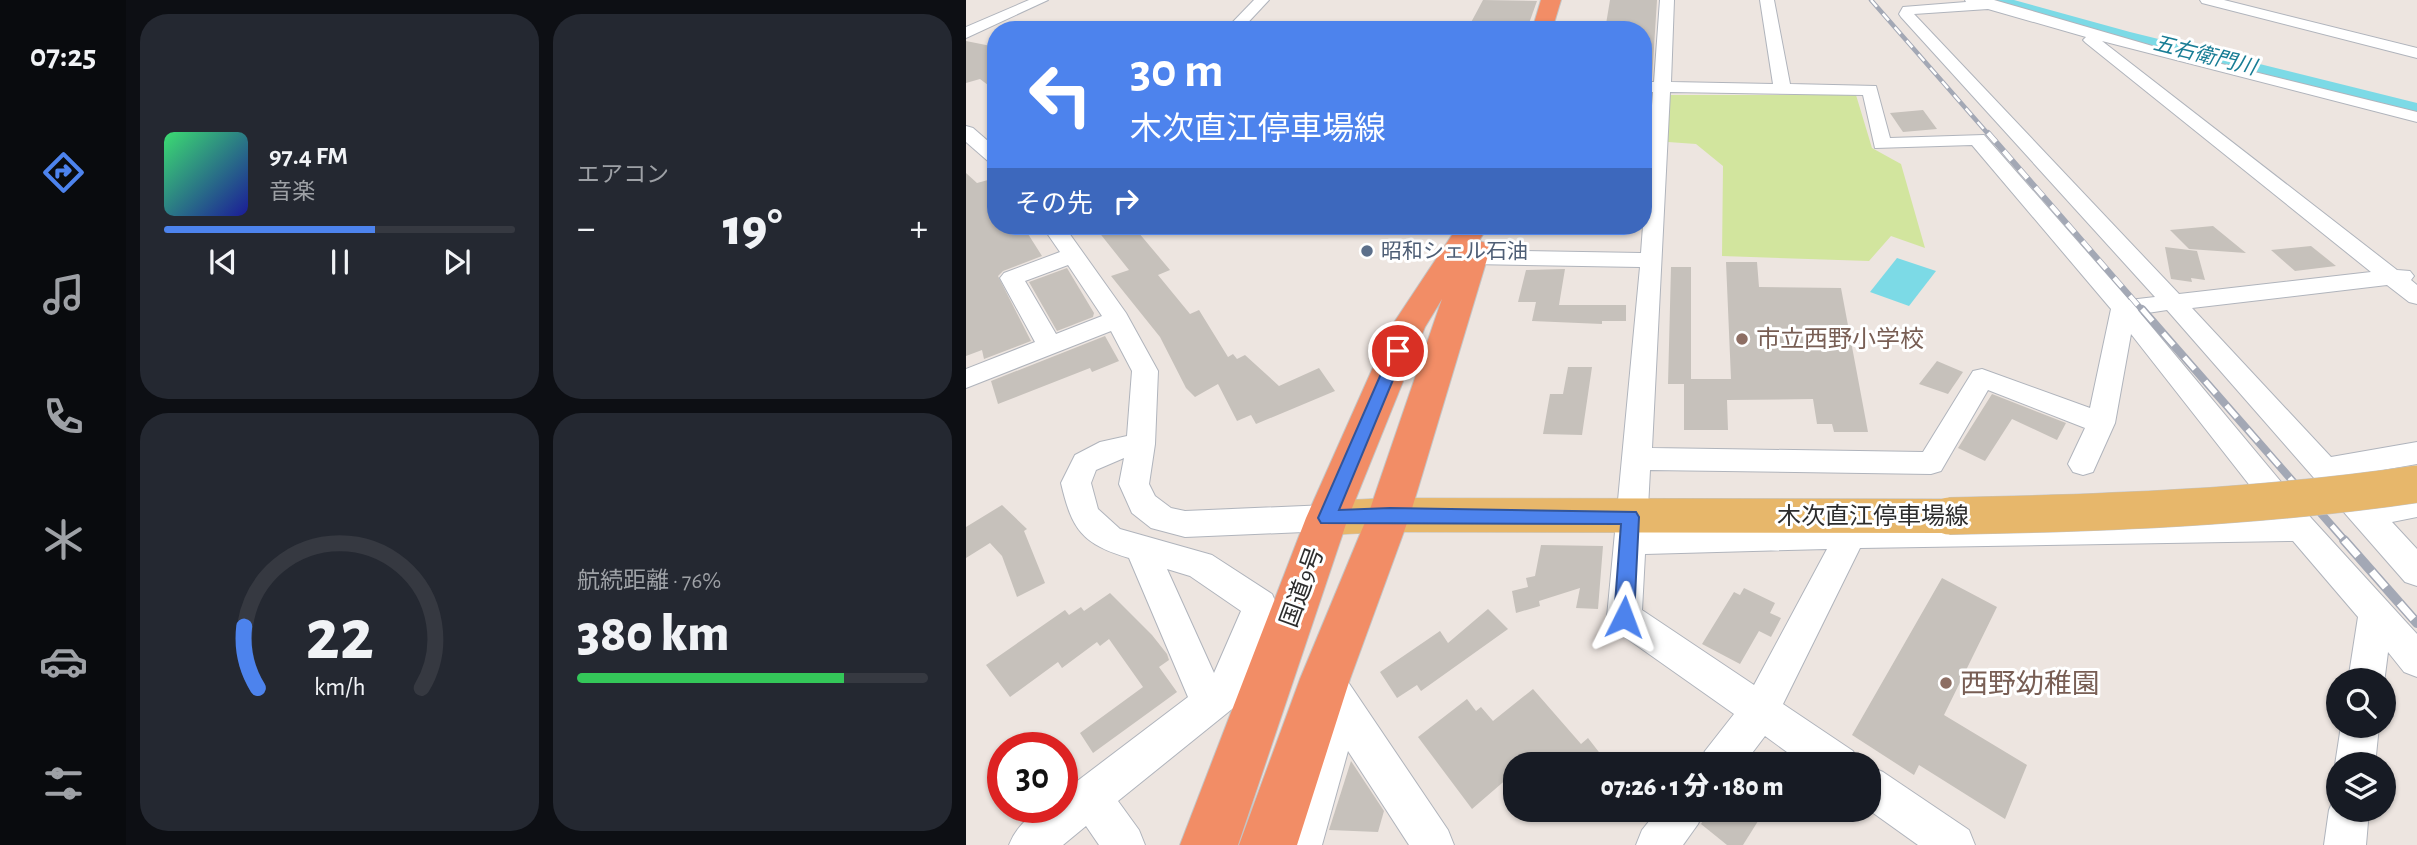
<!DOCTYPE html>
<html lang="ja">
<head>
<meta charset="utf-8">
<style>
	body { margin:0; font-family:"Alegreya Sans","Noto Sans JP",sans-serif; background:#242831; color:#f1f3f6; height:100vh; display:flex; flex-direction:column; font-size:26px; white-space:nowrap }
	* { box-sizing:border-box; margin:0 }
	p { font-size:23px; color:#9ea1a6 }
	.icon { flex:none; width:38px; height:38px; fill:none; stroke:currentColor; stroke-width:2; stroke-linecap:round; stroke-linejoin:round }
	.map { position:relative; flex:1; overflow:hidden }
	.sheet { display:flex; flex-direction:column; gap:14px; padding:14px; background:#0d0f14; width:840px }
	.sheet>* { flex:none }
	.top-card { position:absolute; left:21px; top:21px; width:665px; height:214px; border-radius:28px; box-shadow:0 2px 5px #0004; background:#4d83ed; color:#fff; overflow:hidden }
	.tools { position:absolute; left:1360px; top:668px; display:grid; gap:14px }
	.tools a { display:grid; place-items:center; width:70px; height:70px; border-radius:50%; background:#171b24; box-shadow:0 2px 5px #0004; font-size:35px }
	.speed { position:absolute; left:21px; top:732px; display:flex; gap:14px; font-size:35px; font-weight:700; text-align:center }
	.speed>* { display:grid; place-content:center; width:91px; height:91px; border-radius:50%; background:#171b24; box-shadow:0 2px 5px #0004; line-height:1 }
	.speed .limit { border:10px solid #d22; background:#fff; color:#111 }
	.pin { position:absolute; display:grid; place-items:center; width:60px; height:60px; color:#fff; margin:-30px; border:4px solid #fff; border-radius:50%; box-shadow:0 2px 7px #0007 }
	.me { position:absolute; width:77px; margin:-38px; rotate:3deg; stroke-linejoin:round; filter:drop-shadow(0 0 5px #0008) }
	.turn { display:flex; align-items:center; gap:24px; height:147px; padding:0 28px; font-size:32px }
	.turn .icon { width:91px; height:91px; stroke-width:2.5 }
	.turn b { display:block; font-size:49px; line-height:60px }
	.then { display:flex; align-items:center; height:66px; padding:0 28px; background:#0003; gap:14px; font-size:26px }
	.big { font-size:52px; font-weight:800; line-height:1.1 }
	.sheet .card { flex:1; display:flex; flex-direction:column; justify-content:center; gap:10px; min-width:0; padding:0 24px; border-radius:28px; background:#242831 }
	.sheet .dial { align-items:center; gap:0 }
	.dial svg { height:182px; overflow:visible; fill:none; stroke:#363941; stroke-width:7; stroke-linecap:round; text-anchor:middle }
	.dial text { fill:#f1f3f6; stroke:none }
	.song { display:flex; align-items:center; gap:21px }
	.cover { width:84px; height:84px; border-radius:10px; background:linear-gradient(135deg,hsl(140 70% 55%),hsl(240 70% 35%)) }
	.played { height:7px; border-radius:4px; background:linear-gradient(90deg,#4d83ed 60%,#363941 60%) }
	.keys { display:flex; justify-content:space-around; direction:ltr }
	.heat { display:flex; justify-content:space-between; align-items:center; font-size:38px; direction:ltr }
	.charge { height:10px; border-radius:5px; background:linear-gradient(90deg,#34c759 76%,#363941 0) }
	.sheet .tiles { flex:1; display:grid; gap:14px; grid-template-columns:repeat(2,1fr) }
	.trip { position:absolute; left:537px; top:752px; width:378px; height:70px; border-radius:28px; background:#171b24; box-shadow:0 2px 5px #0004; font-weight:800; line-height:70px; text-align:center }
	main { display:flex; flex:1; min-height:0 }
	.tab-bar { display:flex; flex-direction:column; width:126px; justify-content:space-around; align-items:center; background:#090b0e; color:#9ea1a6 }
	.tab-bar .icon { width:49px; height:49px }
	.tab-bar .active { color:#4d83ed }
	.tab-bar b { font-size:32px; color:#f1f3f6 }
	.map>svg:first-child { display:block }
	.pitch { fill:#d2e59e }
	.water { fill:#7cdae6 }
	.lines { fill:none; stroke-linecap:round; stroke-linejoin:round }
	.river { fill:#7cdae6; fill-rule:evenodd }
	.building { fill:#c6c1bb }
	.minor-casing { stroke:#b0b4bc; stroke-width:2 }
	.major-casing { stroke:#c4c4c4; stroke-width:1 }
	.highway-casing { stroke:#c4c4c4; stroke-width:2 }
	.minor { fill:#fff; fill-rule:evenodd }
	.major { fill:#e7b76b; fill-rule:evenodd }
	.highway { fill:#f28d66; fill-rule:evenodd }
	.rail-far3-casing { stroke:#a3a8b5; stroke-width:4.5 }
	.rail-far2-casing { stroke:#a3a8b5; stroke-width:6 }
	.rail-far1-casing { stroke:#a3a8b5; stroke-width:8 }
	.rail-casing { stroke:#a3a8b5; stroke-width:10 }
	.rail-far3 { stroke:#fff; stroke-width:2.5; stroke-dasharray:9; stroke-linecap:butt }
	.rail-far2 { stroke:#fff; stroke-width:4.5; stroke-dasharray:12; stroke-linecap:butt }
	.rail-far1 { stroke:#fff; stroke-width:5; stroke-dasharray:16; stroke-linecap:butt }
	.rail { stroke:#fff; stroke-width:7; stroke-dasharray:21; stroke-linecap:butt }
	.major-bridge-casing { stroke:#c4c4c4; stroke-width:38; stroke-linecap:butt }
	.major-bridge { stroke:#e7b76b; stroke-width:37 }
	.route { fill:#4d83ed; stroke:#32559a; stroke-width:2 }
	.service-dot { fill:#5c6f8a; stroke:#fff; stroke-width:2.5 }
	.education-dot { fill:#8d6e63; stroke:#fff; stroke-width:2.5 }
	.labels { text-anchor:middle; stroke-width:6; stroke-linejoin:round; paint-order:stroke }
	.far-water-label { font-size:21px; font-style:italic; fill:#187d95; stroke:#fff }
	.far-service-label { font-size:21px; fill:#4e5e75; stroke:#fff; text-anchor:start }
	.education-label { font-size:24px; fill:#785e54; stroke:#fff; text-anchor:start }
	.street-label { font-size:24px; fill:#2d2d2d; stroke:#fff }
	.near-education-label { font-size:28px; fill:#785e54; stroke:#fff; text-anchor:start }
</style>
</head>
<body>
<main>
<nav class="tab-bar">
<b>07:25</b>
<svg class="icon active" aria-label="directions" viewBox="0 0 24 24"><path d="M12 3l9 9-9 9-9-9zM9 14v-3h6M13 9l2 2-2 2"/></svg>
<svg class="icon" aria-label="music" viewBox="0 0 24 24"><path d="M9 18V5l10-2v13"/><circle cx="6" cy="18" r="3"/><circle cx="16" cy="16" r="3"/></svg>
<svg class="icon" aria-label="phone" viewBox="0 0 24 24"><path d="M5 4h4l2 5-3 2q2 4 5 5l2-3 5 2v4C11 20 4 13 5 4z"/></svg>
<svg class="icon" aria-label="climate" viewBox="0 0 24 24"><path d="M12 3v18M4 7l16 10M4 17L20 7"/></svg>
<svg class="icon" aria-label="car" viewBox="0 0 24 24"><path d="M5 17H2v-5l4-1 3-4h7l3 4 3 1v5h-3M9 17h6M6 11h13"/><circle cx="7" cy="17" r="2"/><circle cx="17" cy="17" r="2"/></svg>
<svg class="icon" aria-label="filters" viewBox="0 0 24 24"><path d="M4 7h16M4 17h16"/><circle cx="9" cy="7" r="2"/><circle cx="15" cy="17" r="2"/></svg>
</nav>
<section class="sheet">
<div class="tiles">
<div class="card">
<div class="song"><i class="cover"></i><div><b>97.4 FM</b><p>音楽</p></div></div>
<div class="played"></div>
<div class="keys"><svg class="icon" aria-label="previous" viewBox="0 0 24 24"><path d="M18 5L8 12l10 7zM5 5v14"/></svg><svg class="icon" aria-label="pause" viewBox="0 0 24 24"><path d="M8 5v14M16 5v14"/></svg><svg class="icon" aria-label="next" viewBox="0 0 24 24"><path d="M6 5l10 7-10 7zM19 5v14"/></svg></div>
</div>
<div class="card"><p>エアコン</p>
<div class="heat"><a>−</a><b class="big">19°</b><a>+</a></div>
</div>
<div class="card dial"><svg viewBox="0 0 100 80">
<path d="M14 69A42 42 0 1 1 86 69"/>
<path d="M14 69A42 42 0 0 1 8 42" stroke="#4d83ed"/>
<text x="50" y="56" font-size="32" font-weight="700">22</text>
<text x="50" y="72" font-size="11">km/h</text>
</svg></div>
<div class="card"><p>航続距離 · 76%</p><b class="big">380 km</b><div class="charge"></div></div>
</div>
</section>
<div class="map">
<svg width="1451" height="845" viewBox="0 0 1451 845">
	<rect width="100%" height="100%" fill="#ede5e0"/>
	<polygon class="pitch" points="703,95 890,95 906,148 935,164 959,248 925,236 903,261 756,256 757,166 730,144 702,142"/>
	<polygon class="water" points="931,258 970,271 943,306 904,292"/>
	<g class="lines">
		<polygon class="river" points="1017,0 1048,0 1164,32 1451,103 1451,117 1150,41 1020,4"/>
	</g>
	<g class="building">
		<polygon points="517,0 571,1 561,29 501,30"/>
		<polygon points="644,0 691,0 686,79 677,79 677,30 639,30"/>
		<polygon points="0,41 30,47 30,91 14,79 0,83"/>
		<polygon points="957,110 971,129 937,132 924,113"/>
		<polygon points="0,173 11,183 22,180 30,188 30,226 57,226 76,256 37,271 32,276 65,341 18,359 16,350 0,356"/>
		<polygon points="128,226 167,226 204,270 192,275 224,314 233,310 262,357 267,354 271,359 279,355 313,386 353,368 369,391 290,424 285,415 271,421 252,384 229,397 220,388 194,337 145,276 163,270"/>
		<polygon points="1247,226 1280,253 1223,249 1204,230"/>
		<polygon points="1345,246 1370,266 1329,271 1305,250"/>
		<polygon points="1199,247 1231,251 1239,280 1225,278 1226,282 1205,279"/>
		<polygon points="760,262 791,262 793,287 875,288 902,432 868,432 866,424 851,424 847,399 761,400 762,430 718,430 718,384 702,384 705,267 725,267 725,379 765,379"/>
		<polygon points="101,268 128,313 127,317 91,331 63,282"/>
		<polygon points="599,269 593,305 660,305 660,321 636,321 636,324 566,321 570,302 552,302 560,270"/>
		<polygon points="139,336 153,361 126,372 124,368 32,404 25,381"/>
		<polygon points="971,361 997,372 982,394 953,384"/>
		<polygon points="602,367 626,367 616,435 577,434 584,394 597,394"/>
		<polygon points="1026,394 1100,423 1091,440 1046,419 1019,461 992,448"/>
		<polygon points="36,505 61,529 58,531 79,583 51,597 36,556 24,543 0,558 0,527"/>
		<polygon points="575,545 637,546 632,609 610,608 614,588 573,601 574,606 550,613 546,591 562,587 560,578 569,576"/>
		<polygon points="976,578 1031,607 978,715 1061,765 1039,819 953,765 948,775 886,735"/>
		<polygon points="778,588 809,603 804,613 815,618 805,637 793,631 774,664 736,644 768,592 774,595"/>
		<polygon points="144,593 186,635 201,654 203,660 193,667 211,692 127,753 114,733 177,687 143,639 134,646 131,642 96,668 92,662 44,697 20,665 99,610 103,615 115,607 118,611"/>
		<polygon points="522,609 542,629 455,691 451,685 431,698 414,672 474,631 482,643"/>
		<polygon points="567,689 615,744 622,738 643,765 550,765 550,771 506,809 452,737 501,699 510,711 515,707 527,721"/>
		<polygon points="385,761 418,811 412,832 363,830"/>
		<polygon points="744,810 799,810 777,845 761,845 735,824"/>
	</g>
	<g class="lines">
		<defs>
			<g id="minor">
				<polygon points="63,0 82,0 0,38 0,27"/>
				<polygon points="288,0 303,0 275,30 259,30"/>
				<path d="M694,0H708L705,82L807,84L794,0H808L824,84L910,86L924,138L1018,135L1163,300L1189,297L935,17L933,14L937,7L1000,2L999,0H1028L1207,52L1451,112V122L1136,41L1431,270L1444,271L1448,276L1445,280L1451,285V304L1443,302L1421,285L1226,308L1365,457L1451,442V464L1383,476L1406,501L1451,493V517L1426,522L1451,549V586L1439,582L1201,310L1175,314L1346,519L1451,634V677L1438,672L1422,652L1418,683L1382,681L1392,617L1327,541L894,548L817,704L887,751L893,765H839L799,736L777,765H733L739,751L768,714L646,628L641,617L674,267L506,264L498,262L495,257L498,252L506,250L675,253L687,92H677V82H688ZM1022,9L1120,37L1117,40L1120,43L1405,272L1213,294L948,14ZM704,92L897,95L909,148L1006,145L1145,309L1124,408L1016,369L1007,371L957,452L686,448ZM1165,334L1307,515L681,527L684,470L965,474L975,471L1022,390L1119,428L1102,464L1107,472L1117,475L1127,472L1149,423ZM861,549L788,685L676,610L679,554Z"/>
				<polygon points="1234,0 1258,0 1451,48 1451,58 1236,3"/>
				<polygon points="0,126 7,128 30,148 30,164 23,162 0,142"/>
				<path d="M76,226H98L160,313L192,371L189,444L183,484L189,496L205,508L219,511L361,505L372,509L377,518L372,527L361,531L219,537L185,528L166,513L153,484L158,458L130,470L125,483L132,509L154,529L246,555L306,594L311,605L304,628L271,705L152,801L173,830L179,845H133L120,826L97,845H43C52,822 72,807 96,807V794L110,782L222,697L163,558C116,544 106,530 95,483L109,455L134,442L161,436L166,371L145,331L0,388V369L69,342L34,278L38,273L94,252ZM102,265L136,316L90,334L59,281ZM201,569L224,576L275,611L248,673Z"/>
				<polygon points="359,662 372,667 482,830 488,845 443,845 382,751 356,845 314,845 357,709 341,679 346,667"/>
				<polygon points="1375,726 1413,726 1409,765 1372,765 1372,771 1369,765"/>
				<polygon points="903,766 917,772 1003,830 1009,845 952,845 903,810"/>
				<polygon points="1372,794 1372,810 1403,810 1400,845 1358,845 1363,810 1369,796"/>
				<polygon points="692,810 738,810 732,824 717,845 670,845 676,830"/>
			</g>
			<polygon id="major" points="423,498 983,499 997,504 1003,516 997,528 983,533 423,532 361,535 347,530 341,518 347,506 361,501"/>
			<g id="highway">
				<polygon points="575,0 595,0 586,30 566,30"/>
				<polygon points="492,226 522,226 513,241 520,243 524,249 444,515 384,679 331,845 273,845 334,679 402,515 476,299 459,327 382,518 272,845 214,845 340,518 425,327"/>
			</g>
		</defs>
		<use href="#minor" class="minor-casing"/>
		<use href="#major" class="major-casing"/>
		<use href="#highway" class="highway-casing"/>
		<use href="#minor" class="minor"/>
		<use href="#major" class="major"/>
		<use href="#highway" class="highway"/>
		<defs>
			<polyline id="rail-far3" points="905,0 1023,135"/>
			<polyline id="rail-far2" points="1022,133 1177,311"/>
			<polyline id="rail-far1" points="1176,309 1380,542"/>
			<polyline id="rail" points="1378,540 1451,623"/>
		</defs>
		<use href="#rail-far3" class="rail-far3-casing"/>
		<use href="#rail-far2" class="rail-far2-casing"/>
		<use href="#rail-far1" class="rail-far1-casing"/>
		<use href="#rail" class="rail-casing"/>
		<use href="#rail-far3" class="rail-far3"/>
		<use href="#rail-far2" class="rail-far2"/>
		<use href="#rail-far1" class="rail-far1"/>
		<use href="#rail" class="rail"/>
		<defs>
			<path id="major-bridge" d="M983,516C1140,513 1296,507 1451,484"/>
		</defs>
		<use href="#major-bridge" class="major-bridge-casing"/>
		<use href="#major-bridge" class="major-bridge"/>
	</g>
	<polygon class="route" points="432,346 439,351 373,510 424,508 670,512 673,517 668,617 665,623 658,625 651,623 648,617 655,524 355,523 352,518 425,351"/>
	<circle class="service-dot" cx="401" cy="251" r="7"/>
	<g class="education-dot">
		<circle cx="776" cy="339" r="7"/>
		<circle cx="980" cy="683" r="7"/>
	</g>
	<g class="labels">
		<g class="far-water-label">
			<text transform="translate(1239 55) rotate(14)" y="7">五右衛門川</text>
		</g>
		<g class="far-service-label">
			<text x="415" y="258">昭和シェル石油</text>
		</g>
		<g class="education-label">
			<text x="790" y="347">市立西野小学校</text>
		</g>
		<g class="street-label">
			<text x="907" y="524">木次直江停車場線</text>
			<text transform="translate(336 587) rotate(-70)" y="8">国道9号</text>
		</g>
		<g class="near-education-label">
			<text x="994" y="693">西野幼稚園</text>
		</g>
	</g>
</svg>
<div class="tools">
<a><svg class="icon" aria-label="search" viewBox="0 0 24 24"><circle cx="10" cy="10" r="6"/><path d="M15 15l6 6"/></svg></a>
<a><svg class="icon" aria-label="layers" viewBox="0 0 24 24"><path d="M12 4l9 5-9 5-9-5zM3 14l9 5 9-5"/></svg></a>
</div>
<div class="speed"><div class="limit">30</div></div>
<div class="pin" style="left:432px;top:351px;background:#d93025"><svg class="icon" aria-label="arrive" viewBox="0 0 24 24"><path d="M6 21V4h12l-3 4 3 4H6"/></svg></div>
<svg class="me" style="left:658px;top:617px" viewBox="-20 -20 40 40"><path d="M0-17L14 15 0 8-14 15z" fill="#4d83ed" stroke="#fff" stroke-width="4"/></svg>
<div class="trip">07:26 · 1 分 · 180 m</div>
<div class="top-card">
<div class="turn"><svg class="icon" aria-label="left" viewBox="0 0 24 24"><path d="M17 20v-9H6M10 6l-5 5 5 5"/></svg><div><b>30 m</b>木次直江停車場線</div></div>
<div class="then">その先<svg class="icon" aria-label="right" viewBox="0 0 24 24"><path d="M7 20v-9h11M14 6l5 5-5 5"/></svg></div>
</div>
</div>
</main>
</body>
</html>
